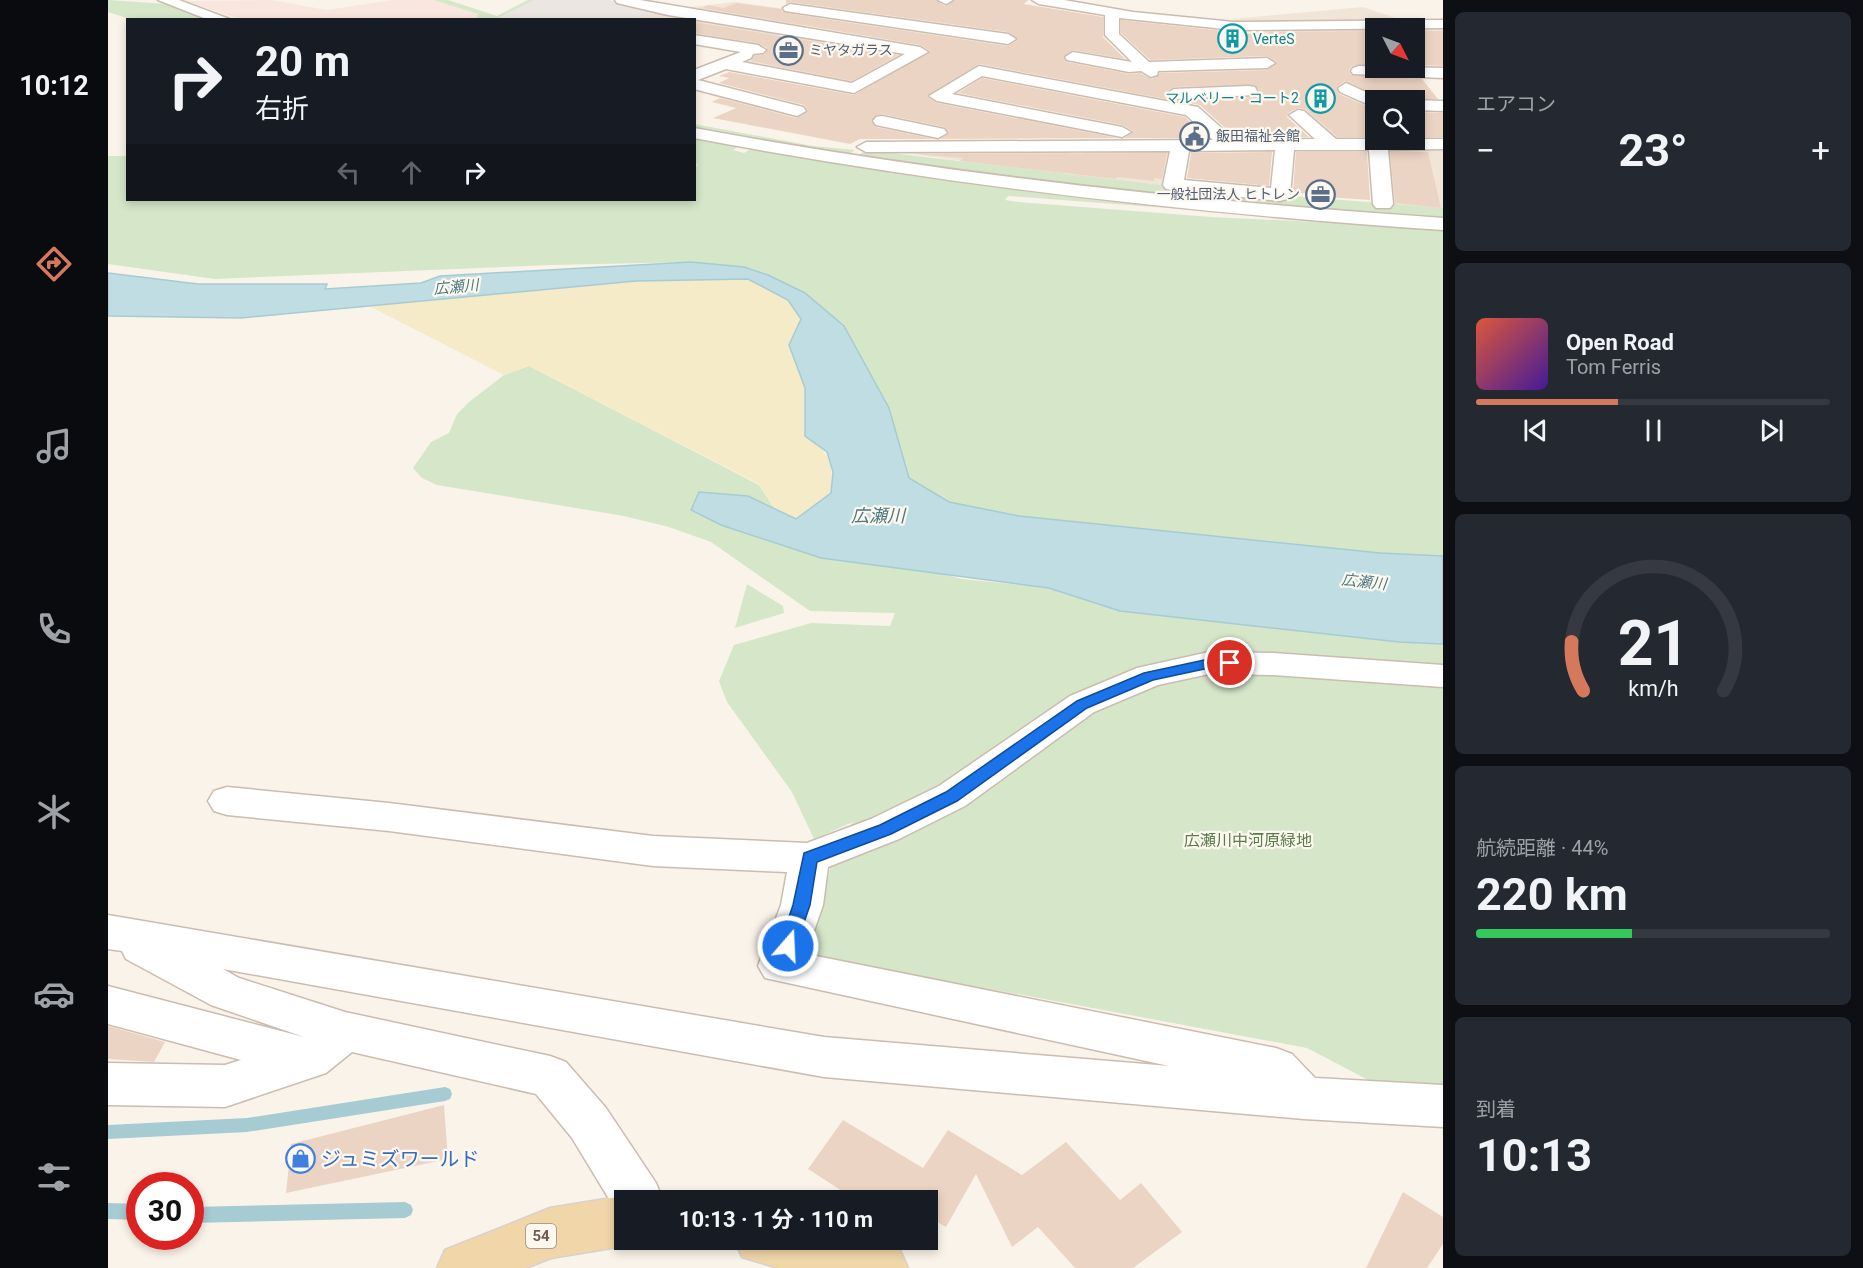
<!DOCTYPE html>
<html lang="ja">
<head>
<meta charset="utf-8">
<style>
	body { margin:0; font-family:Roboto,"Noto Sans JP",sans-serif; background:#242831; color:#f1f3f6; height:100vh; display:flex; flex-direction:column; font-size:22px; white-space:nowrap }
	* { box-sizing:border-box; margin:0 }
	p { font-size:20px; color:#9ea1a6 }
	.icon { flex:none; width:33px; height:33px; fill:none; stroke:currentColor; stroke-width:2; stroke-linecap:round; stroke-linejoin:round }
	.map { position:relative; flex:1; overflow:hidden }
	.details { display:flex; flex-direction:column; gap:12px; padding:12px; background:#0d0f14; width:420px }
	.details>* { flex:none }
	.hud { position:absolute; left:18px; top:18px; width:570px; height:183px; border-radius:0px; box-shadow:0 3px 9px #0003; background:#171b24; color:#f1f3f6; overflow:hidden }
	.needle { width:39px; rotate:132deg }
	.fabs { position:absolute; left:1257px; top:18px; display:grid; gap:12px }
	.fabs a { display:grid; place-items:center; width:60px; height:60px; border-radius:0px; background:#171b24; box-shadow:0 3px 9px #0003; font-size:30px }
	.speed { position:absolute; left:18px; top:1172px; display:flex; gap:12px; font-size:30px; font-weight:700; text-align:center }
	.speed>* { display:grid; place-content:center; width:78px; height:78px; border-radius:50%; background:#171b24; box-shadow:0 3px 9px #0003; line-height:1 }
	.speed .limit { border:9px solid #d22; background:#fff; color:#111 }
	.pin { position:absolute; display:grid; place-items:center; width:51px; height:51px; color:#fff; margin:-26px; border:3px solid #fff; border-radius:50%; box-shadow:0 2px 6px #0007 }
	.me { position:absolute; width:66px; margin:-33px; rotate:19deg; stroke-linejoin:round; filter:drop-shadow(0 0 4px #0008) }
	.turn { display:flex; align-items:center; gap:21px; height:126px; padding:0 30px; font-size:27px }
	.turn .icon { width:78px; height:78px; stroke-width:2.5 }
	.turn b { display:block; font-size:42px; line-height:51px }
	.lanes { display:flex; align-items:center; height:57px; padding:0 30px; background:#0003; justify-content:center; gap:30px; direction:ltr }
	.lanes .off { opacity:.35 }
	.big { font-size:45px; font-weight:700; line-height:1.1 }
	.details .tile { flex:1; display:flex; flex-direction:column; justify-content:center; gap:9px; min-width:0; padding:0 21px; border-radius:9px; background:#242831 }
	.details .dial { align-items:center; gap:0 }
	.dial svg { height:156px; overflow:visible; fill:none; stroke:#363941; stroke-width:7; stroke-linecap:round; text-anchor:middle }
	.dial text { fill:#f1f3f6; stroke:none }
	.song { display:flex; align-items:center; gap:18px }
	.cover { width:72px; height:72px; border-radius:9px; background:linear-gradient(135deg,hsl(10 70% 55%),hsl(260 70% 35%)) }
	.played { height:6px; border-radius:3px; background:linear-gradient(90deg,#d6785c 40%,#363941 40%) }
	.keys { display:flex; justify-content:space-around; direction:ltr }
	.heat { display:flex; justify-content:space-between; align-items:center; font-size:33px; direction:ltr }
	.charge { height:9px; border-radius:4px; background:linear-gradient(90deg,#34c759 44%,#363941 0) }
	.trip { position:absolute; left:506px; top:1190px; width:324px; height:60px; border-radius:0px; background:#171b24; box-shadow:0 3px 9px #0003; font-weight:700; line-height:60px; text-align:center }
	main { display:flex; flex:1; min-height:0 }
	.dock { display:flex; flex-direction:column; width:108px; justify-content:space-around; align-items:center; background:#090b0e; color:#9ea1a6 }
	.dock .icon { width:42px; height:42px }
	.dock .active { color:#d6785c }
	.dock b { font-size:27px; color:#f1f3f6 }
	.map>svg:first-child { display:block }
	.residential { fill:#f1e5d8 }
	.commercial { fill:#f9e6de }
	.industrial { fill:#ebe6e2 }
	.green { fill:#d5e6c9 }
	.sand { fill:#f5ebc8 }
	.water { fill:#bfdde2; stroke:#a7cbd2; stroke-width:1.5 }
	.lines { fill:none; stroke-linecap:round; stroke-linejoin:round }
	.stream { fill:#a7cbd2; fill-rule:evenodd }
	.building { fill:#ecd4c4 }
	.minor-casing { stroke:#cbbcb0; stroke-width:3 }
	.major-casing { stroke:#d8d1ce; stroke-width:3 }
	.minor { fill:#fff; fill-rule:evenodd }
	.major { fill:#f1d6a9; fill-rule:evenodd }
	.route { fill:#1a73e8; stroke:#114b97; stroke-width:1.5 }
	.labels { text-anchor:middle; stroke-width:4.5; stroke-linejoin:round; paint-order:stroke }
	.far-culture-label { font-size:14px; fill:#0d838f; stroke:#fdf8ef; text-anchor:start }
	.far-service-label { font-size:14px; fill:#4e5e75; stroke:#fdf8ef; text-anchor:start }
	.far-water-label { font-size:15px; font-style:italic; fill:#4c7982; stroke:#fdf8ef }
	.shield { fill:#fdf8ef; stroke:#9c8b7f; stroke-width:1.5 }
	.shield-label { font-size:15px; font-weight:bold; fill:#725c4f }
	.park-label { font-size:16px; fill:#5a7b4c; stroke:#fdf8ef }
	.water-label { font-size:18px; font-style:italic; fill:#4c7982; stroke:#fdf8ef }
	.near-shop-label { font-size:20px; fill:#366cbe; stroke:#fdf8ef; text-anchor:start }
</style>
</head>
<body>
<main>
<nav class="dock">
<b>10:12</b>
<svg class="icon active" aria-label="directions" viewBox="0 0 24 24"><path d="M12 3l9 9-9 9-9-9zM9 14v-3h6M13 9l2 2-2 2"/></svg>
<svg class="icon" aria-label="music" viewBox="0 0 24 24"><path d="M9 18V5l10-2v13"/><circle cx="6" cy="18" r="3"/><circle cx="16" cy="16" r="3"/></svg>
<svg class="icon" aria-label="phone" viewBox="0 0 24 24"><path d="M5 4h4l2 5-3 2q2 4 5 5l2-3 5 2v4C11 20 4 13 5 4z"/></svg>
<svg class="icon" aria-label="climate" viewBox="0 0 24 24"><path d="M12 3v18M4 7l16 10M4 17L20 7"/></svg>
<svg class="icon" aria-label="car" viewBox="0 0 24 24"><path d="M5 17H2v-5l4-1 3-4h7l3 4 3 1v5h-3M9 17h6M6 11h13"/><circle cx="7" cy="17" r="2"/><circle cx="17" cy="17" r="2"/></svg>
<svg class="icon" aria-label="filters" viewBox="0 0 24 24"><path d="M4 7h16M4 17h16"/><circle cx="9" cy="7" r="2"/><circle cx="15" cy="17" r="2"/></svg>
</nav>
<div class="map">
<svg width="1335" height="1268" viewBox="0 0 1335 1268">
	<rect width="100%" height="100%" fill="#faf3e9"/>
	<g class="residential">
		<polygon points="627,2 707,13 712,16 692,26 678,27 566,9"/>
		<polygon points="1255,7 1296,21 1134,24 1124,19"/>
		<polygon points="550,12 670,31 673,34 649,46 592,37 595,34 587,33 586,20 521,20"/>
		<polygon points="1335,27 1335,40 1307,39 1306,28 1268,28 1267,39 1151,36 1144,29"/>
		<polygon points="696,36 739,44 720,53 729,55 755,45 797,55 748,81 733,83 634,64 633,60 686,37"/>
		<polygon points="1335,147 1335,208 1283,205 1277,148"/>
		<polygon points="980,150 1061,150 1066,152 1057,186 965,176 975,152"/>
		<polygon points="782,151 958,151 963,153 955,175"/>
	</g>
	<polygon class="commercial" points="163,0 219,10 285,0 326,0 370,14 368,20 136,20 76,1"/>
	<polygon class="industrial" points="426,0 501,0 550,12 521,20 393,20 392,17"/>
	<g class="green">
		<polygon points="0,0 59,4 103,19 22,19 0,12"/>
		<polygon points="326,0 340,0 389,16 420,0 426,0 392,17 393,19 368,20 370,14"/>
		<polygon points="586,124 705,146 747,150 737,157 587,130"/>
		<polygon points="587,136 633,145 625,150 636,153 646,147 910,189 1112,212 900,196 897,200 910,202 1103,217 1335,228 1335,556 1272,553 911,516 841,502 801,478 796,463 636,267 583,262 442,265 107,279 0,264 0,156 19,156 20,200 586,200 587,167 590,165 587,163"/>
		<polygon points="758,150 1061,186 1055,200 746,159"/>
		<polygon points="1069,187 1335,208 1335,221 1066,201"/>
		<polygon points="421,366 651,485 666,508 640,496 592,492 584,511 854,579 941,588 1012,611 1291,642 1335,644 1335,1087 1266,1083 1199,1048 700,955 725,858 745,822 706,839 684,792 619,702 611,681 626,645 703,623 782,626 787,613 702,611 603,542 561,527 516,516 329,485 314,478 305,468 323,442 341,433 349,414 361,402 396,375"/>
		<polygon points="639,584 675,606 676,613 627,628"/>
	</g>
	<path class="sand" d="M640,279L680,300L693,319L681,345L697,388V436C723,454 725,461 723,493L688,519L666,508L651,484L421,366L396,375L259,305L528,281Z"/>
	<polygon class="water" points="583,262 636,267 660,275 697,293 736,326 781,408 801,478 841,502 911,516 1272,553 1335,556 1335,644 1291,642 1012,611 941,588 713,558 613,525 583,510 591,492 640,496 688,519 723,493 725,472 719,452 697,436 697,388 681,345 693,319 680,300 640,279 528,281 133,318 0,316 0,273 90,284 219,284 217,289 313,283 332,276"/>
	<g class="lines">
		<g class="stream">
			<polygon points="337,1087 342,1089 344,1094 342,1099 337,1101 139,1132 0,1139 0,1125 139,1118"/>
			<polygon points="297,1202 303,1205 305,1210 303,1215 297,1218 82,1223 82,1207"/>
			<polygon points="0,1203 32,1204 32,1220 0,1219"/>
		</g>
	</g>
	<g class="building">
		<polygon points="678,0 828,0 837,6 847,0 920,0 916,4 995,17 995,37 1017,59 965,50 955,57 959,62 1021,74 1032,73 1044,79 1052,73 1159,70 1169,62 1159,56 1042,60 1013,33 1013,20 1163,36 1160,32 1268,31 1268,64 1244,66 1241,70 1243,75 1314,79 1330,99 1277,100 1237,81 1228,87 1231,94 1268,110 1268,137 1229,137 1197,109 1190,108 1180,113 1179,117 1201,137 1128,138 1092,105 1070,101 1147,97 1151,92 1147,85 1066,87 1056,93 1063,100 871,64 819,97 829,103 1009,138 832,139 841,133 836,127 774,114 763,120 768,127 826,139 752,139 742,144 605,118 628,108 604,102 612,98 688,118 700,111 696,105 611,83 621,78 611,76 621,72 746,95 822,51 812,45 594,8 600,5 616,8 628,3 673,9 677,13 900,46 910,40 900,32 682,2 678,4"/>
		<polygon points="586,22 790,55 744,81 643,61 646,56 657,55 659,48 650,43 586,33"/>
		<polygon points="1306,31 1335,31 1335,66 1306,65"/>
		<polygon points="874,78 1077,117 1099,138 1016,138 1025,131 1014,125 850,93"/>
		<polygon points="1306,112 1335,113 1335,137 1306,137"/>
		<polygon points="1164,152 1161,186 1079,178 1083,153"/>
		<polygon points="1188,152 1259,152 1262,200 1203,196 1203,194 1185,192"/>
		<polygon points="1282,152 1320,152 1333,208 1287,203"/>
		<polygon points="1059,153 1054,179 1046,178 1046,181 1009,177 1008,179 852,161 855,158 806,154"/>
		<polygon points="0,1026 57,1042 46,1062 0,1059"/>
		<polygon points="336,1105 340,1159 178,1193 183,1144"/>
		<polygon points="735,1120 815,1168 840,1130 914,1175 958,1142 1012,1200 1033,1183 1074,1232 1025,1268 967,1268 930,1227 904,1247 868,1174 838,1227 819,1216 819,1200 748,1200 700,1169"/>
		<polygon points="1295,1192 1335,1217 1335,1244 1319,1268 1258,1268"/>
	</g>
	<g class="lines">
		<defs>
			<g id="minor">
				<polygon points="50,0 71,0 124,20 101,20"/>
				<polygon points="507,0 532,0 812,47 820,52 746,93 618,69 590,80 695,107 698,111 689,116 586,89 586,70 633,52 586,44 586,35 650,45 658,50 655,53 645,54 643,58 634,62 744,83 797,54 560,15 509,3"/>
				<polygon points="830,0 845,0 838,4"/>
				<polygon points="924,0 956,0 1025,12 1126,22 1335,20 1335,28 1126,30 1011,18 1011,34 1041,62 1159,58 1167,63 1159,68 1050,71 1049,75 1043,77 1033,71 1021,72 959,60 957,57 965,52 1024,62 997,35 997,15 931,4"/>
				<polygon points="682,4 900,34 908,39 900,44 677,11 675,8"/>
				<path d="M871,66L1090,107L1127,140L1207,139L1181,115L1190,110L1196,111L1228,139H1335V149L1280,150L1285,204L1282,208H1268L1265,204L1261,150H1186L1182,195L1179,199L1172,201L1058,189L1055,185L1062,151L758,152L749,147L758,142L1105,140L1078,115L874,76L844,94L1014,127L1023,132L1014,137L829,101L821,96ZM1167,150L1163,188L1076,180L1081,151Z"/>
				<polygon points="1251,66 1335,68 1335,78 1245,74 1243,71 1245,68"/>
				<polygon points="1238,83 1275,100 1268,100 1268,108 1232,92 1230,88"/>
				<polygon points="1141,86 1147,87 1149,91 1147,95 1066,99 1058,94 1066,89"/>
				<polygon points="1304,100 1306,100 1335,101 1335,111 1306,110 1306,100"/>
				<polygon points="774,116 836,129 839,133 830,138 768,125 765,121 768,117"/>
				<path d="M586,128C834,174 1083,201 1335,218V230C1083,213 834,185 586,138Z"/>
				<polygon points="1101,652 1165,653 1335,665 1335,687 1165,675 1101,674 1050,685 986,712 857,806 791,839 720,867 715,905 698,954 1168,1048 1184,1054 1207,1078 1335,1085 1335,1127 1196,1119 716,1077 115,969 131,978 237,1012 442,1056 458,1062 498,1108 548,1183 555,1200 516,1200 516,1218 512,1217 464,1138 428,1094 244,1052 218,1073 117,1107 0,1105 0,1063 117,1065 133,1060 0,1024 0,986 196,1037 103,1005 18,959 14,951 0,949 0,915 716,1037 1061,1066 657,978 650,966 673,905 679,872 545,866 281,831 119,815 106,811 100,801 106,791 119,787 281,803 545,836 699,843 763,819 831,786 962,696 1029,668"/>
			</g>
			<g id="major">
				<polygon points="516,1196 525,1200 516,1200 516,1239 532,1239 516,1246 443,1258 418,1268 329,1268 337,1250 442,1208"/>
				<polygon points="626,1239 766,1239 792,1250 800,1268 670,1268 634,1257"/>
			</g>
		</defs>
		<use href="#minor" class="minor-casing"/>
		<use href="#major" class="major-casing"/>
		<use href="#minor" class="minor"/>
		<use href="#major" class="major"/>
	</g>
	<polygon class="route" points="1101,659 1122,659 1129,663 1122,668 1101,668 1045,680 979,708 849,801 783,834 709,862 702,905 688,946 686,951 673,951 671,946 685,905 696,853 772,825 838,792 969,701 1036,673"/>
	<defs>
		<symbol id="building-ring" viewBox="-11 -11 22 22"><circle r="9.5" fill="#fdf8ef" stroke="#0f9aa8" stroke-width="1.5"/><path d="M-4-6H4V6H1V3H-1V6H-4ZM-2.5-4.3h1.7v1.8h-1.7ZM.8-4.3h1.7v1.8H.8ZM-2.5-1h1.7V.8h-1.7ZM.8-1h1.7V.8H.8Z" fill="#0f9aa8"/></symbol>
		<symbol id="office-ring" viewBox="-11 -11 22 22"><circle r="9.5" fill="#fdf8ef" stroke="#5c6f8a" stroke-width="1.5"/><path d="M-6-3h4V-5.5h4V-3h4V5H-6ZM-1-4.5V-3h2v-1.5ZM-6 0V1H6V0Z" fill="#5c6f8a"/></symbol>
		<symbol id="civic-ring" viewBox="-11 -11 22 22"><circle r="9.5" fill="#fdf8ef" stroke="#5c6f8a" stroke-width="1.5"/><path d="M-.6-6.5H3V-4.5H.6V-3L4-1V1h2V6H-6V1h2V-1L-.6-3ZM-1.2 2.5V6h2.4V2.5Z" fill="#5c6f8a"/></symbol>
		<symbol id="shop-ring" viewBox="-11 -11 22 22"><circle r="9.5" fill="#fdf8ef" stroke="#3f7fe0" stroke-width="1.5"/><path d="M-5-2.5h2.3a2.7 3.5 0 0 1 5.4 0H5L5.5 6h-11ZM-1.5-2.5h3a1.5 2.3 0 0 0-3 0Z" fill="#3f7fe0"/></symbol>
	</defs>
	<g fill-rule="evenodd">
		<use href="#building-ring" x="1108" y="22" width="33" height="33"/>
		<use href="#office-ring" x="664" y="34" width="33" height="33"/>
		<use href="#building-ring" x="1196" y="82" width="33" height="33"/>
		<use href="#civic-ring" x="1070" y="120" width="33" height="33"/>
		<use href="#office-ring" x="1196" y="178" width="33" height="33"/>
		<use href="#shop-ring" x="176" y="1142" width="33" height="33"/>
	</g>
	<g class="labels">
		<g class="far-culture-label">
			<text x="1145" y="44">VerteS</text>
			<text x="1191" y="103" text-anchor="end">マルベリー・コート2</text>
		</g>
		<g class="far-service-label">
			<text x="701" y="55">ミヤタガラス</text>
			<text x="1108" y="141">飯田福祉会館</text>
			<text x="1192" y="199" text-anchor="end">一般社団法人 ヒトレン</text>
		</g>
		<g class="far-water-label">
			<text transform="translate(348 287) rotate(-5)" y="5">広瀬川</text>
			<text transform="translate(1256 582) rotate(6)" y="5">広瀬川</text>
		</g>
		<rect class="shield" x="418" y="1224" width="30" height="24" rx="4.5"/>
		<g class="shield-label">
			<text x="433" y="1241">54</text>
		</g>
		<g class="park-label">
			<text x="1140" y="846">広瀬川中河原緑地</text>
		</g>
		<g class="water-label">
			<text x="770" y="522">広瀬川</text>
		</g>
		<g class="near-shop-label">
			<text x="213" y="1166">ジュミズワールド</text>
		</g>
	</g>
</svg>
<div class="fabs">
<a><svg class="needle" viewBox="-14 -14 28 28"><path d="M0-13l5 13h-10z" fill="#e53935"/><path d="M0 13l5-13h-10z" fill="#9ea1a6"/></svg></a>
<a><svg class="icon" aria-label="search" viewBox="0 0 24 24"><circle cx="10" cy="10" r="6"/><path d="M15 15l6 6"/></svg></a>
</div>
<div class="speed"><div class="limit">30</div></div>
<div class="pin" style="left:1122px;top:663px;background:#d93025"><svg class="icon" aria-label="arrive" viewBox="0 0 24 24"><path d="M6 21V4h12l-3 4 3 4H6"/></svg></div>
<svg class="me" style="left:680px;top:946px" viewBox="-20 -20 40 40"><circle r="17" fill="#1a73e8" stroke="#fff" stroke-width="3"/><path d="M0-11L8 9 0 5-8 9z" fill="#fff"/></svg>
<div class="trip">10:13 · 1 分 · 110 m</div>
<div class="hud">
<div class="turn"><svg class="icon" aria-label="right" viewBox="0 0 24 24"><path d="M7 20v-9h11M14 6l5 5-5 5"/></svg><div><b>20 m</b>右折</div></div>
<div class="lanes"><svg class="icon off" aria-label="left" viewBox="0 0 24 24"><path d="M17 20v-9H6M10 6l-5 5 5 5"/></svg><svg class="icon off" aria-label="ahead" viewBox="0 0 24 24"><path d="M12 20V5M6 11l6-6 6 6"/></svg><svg class="icon" aria-label="right" viewBox="0 0 24 24"><path d="M7 20v-9h11M14 6l5 5-5 5"/></svg></div>
</div>
</div>
<section class="details">
<div class="tile"><p>エアコン</p>
<div class="heat"><a>−</a><b class="big">23°</b><a>+</a></div>
</div>
<div class="tile">
<div class="song"><i class="cover"></i><div><b>Open Road</b><p>Tom Ferris</p></div></div>
<div class="played"></div>
<div class="keys"><svg class="icon" aria-label="previous" viewBox="0 0 24 24"><path d="M18 5L8 12l10 7zM5 5v14"/></svg><svg class="icon" aria-label="pause" viewBox="0 0 24 24"><path d="M8 5v14M16 5v14"/></svg><svg class="icon" aria-label="next" viewBox="0 0 24 24"><path d="M6 5l10 7-10 7zM19 5v14"/></svg></div>
</div>
<div class="tile dial"><svg viewBox="0 0 100 80">
<path d="M14 69A42 42 0 1 1 86 69"/>
<path d="M14 69A42 42 0 0 1 8 44" stroke="#d6785c"/>
<text x="50" y="56" font-size="32" font-weight="700">21</text>
<text x="50" y="72" font-size="11">km/h</text>
</svg></div>
<div class="tile"><p>航続距離 · 44%</p><b class="big">220 km</b><div class="charge"></div></div>
<div class="tile"><p>到着</p><b class="big">10:13</b></div>
</section>
</main>
</body>
</html>
